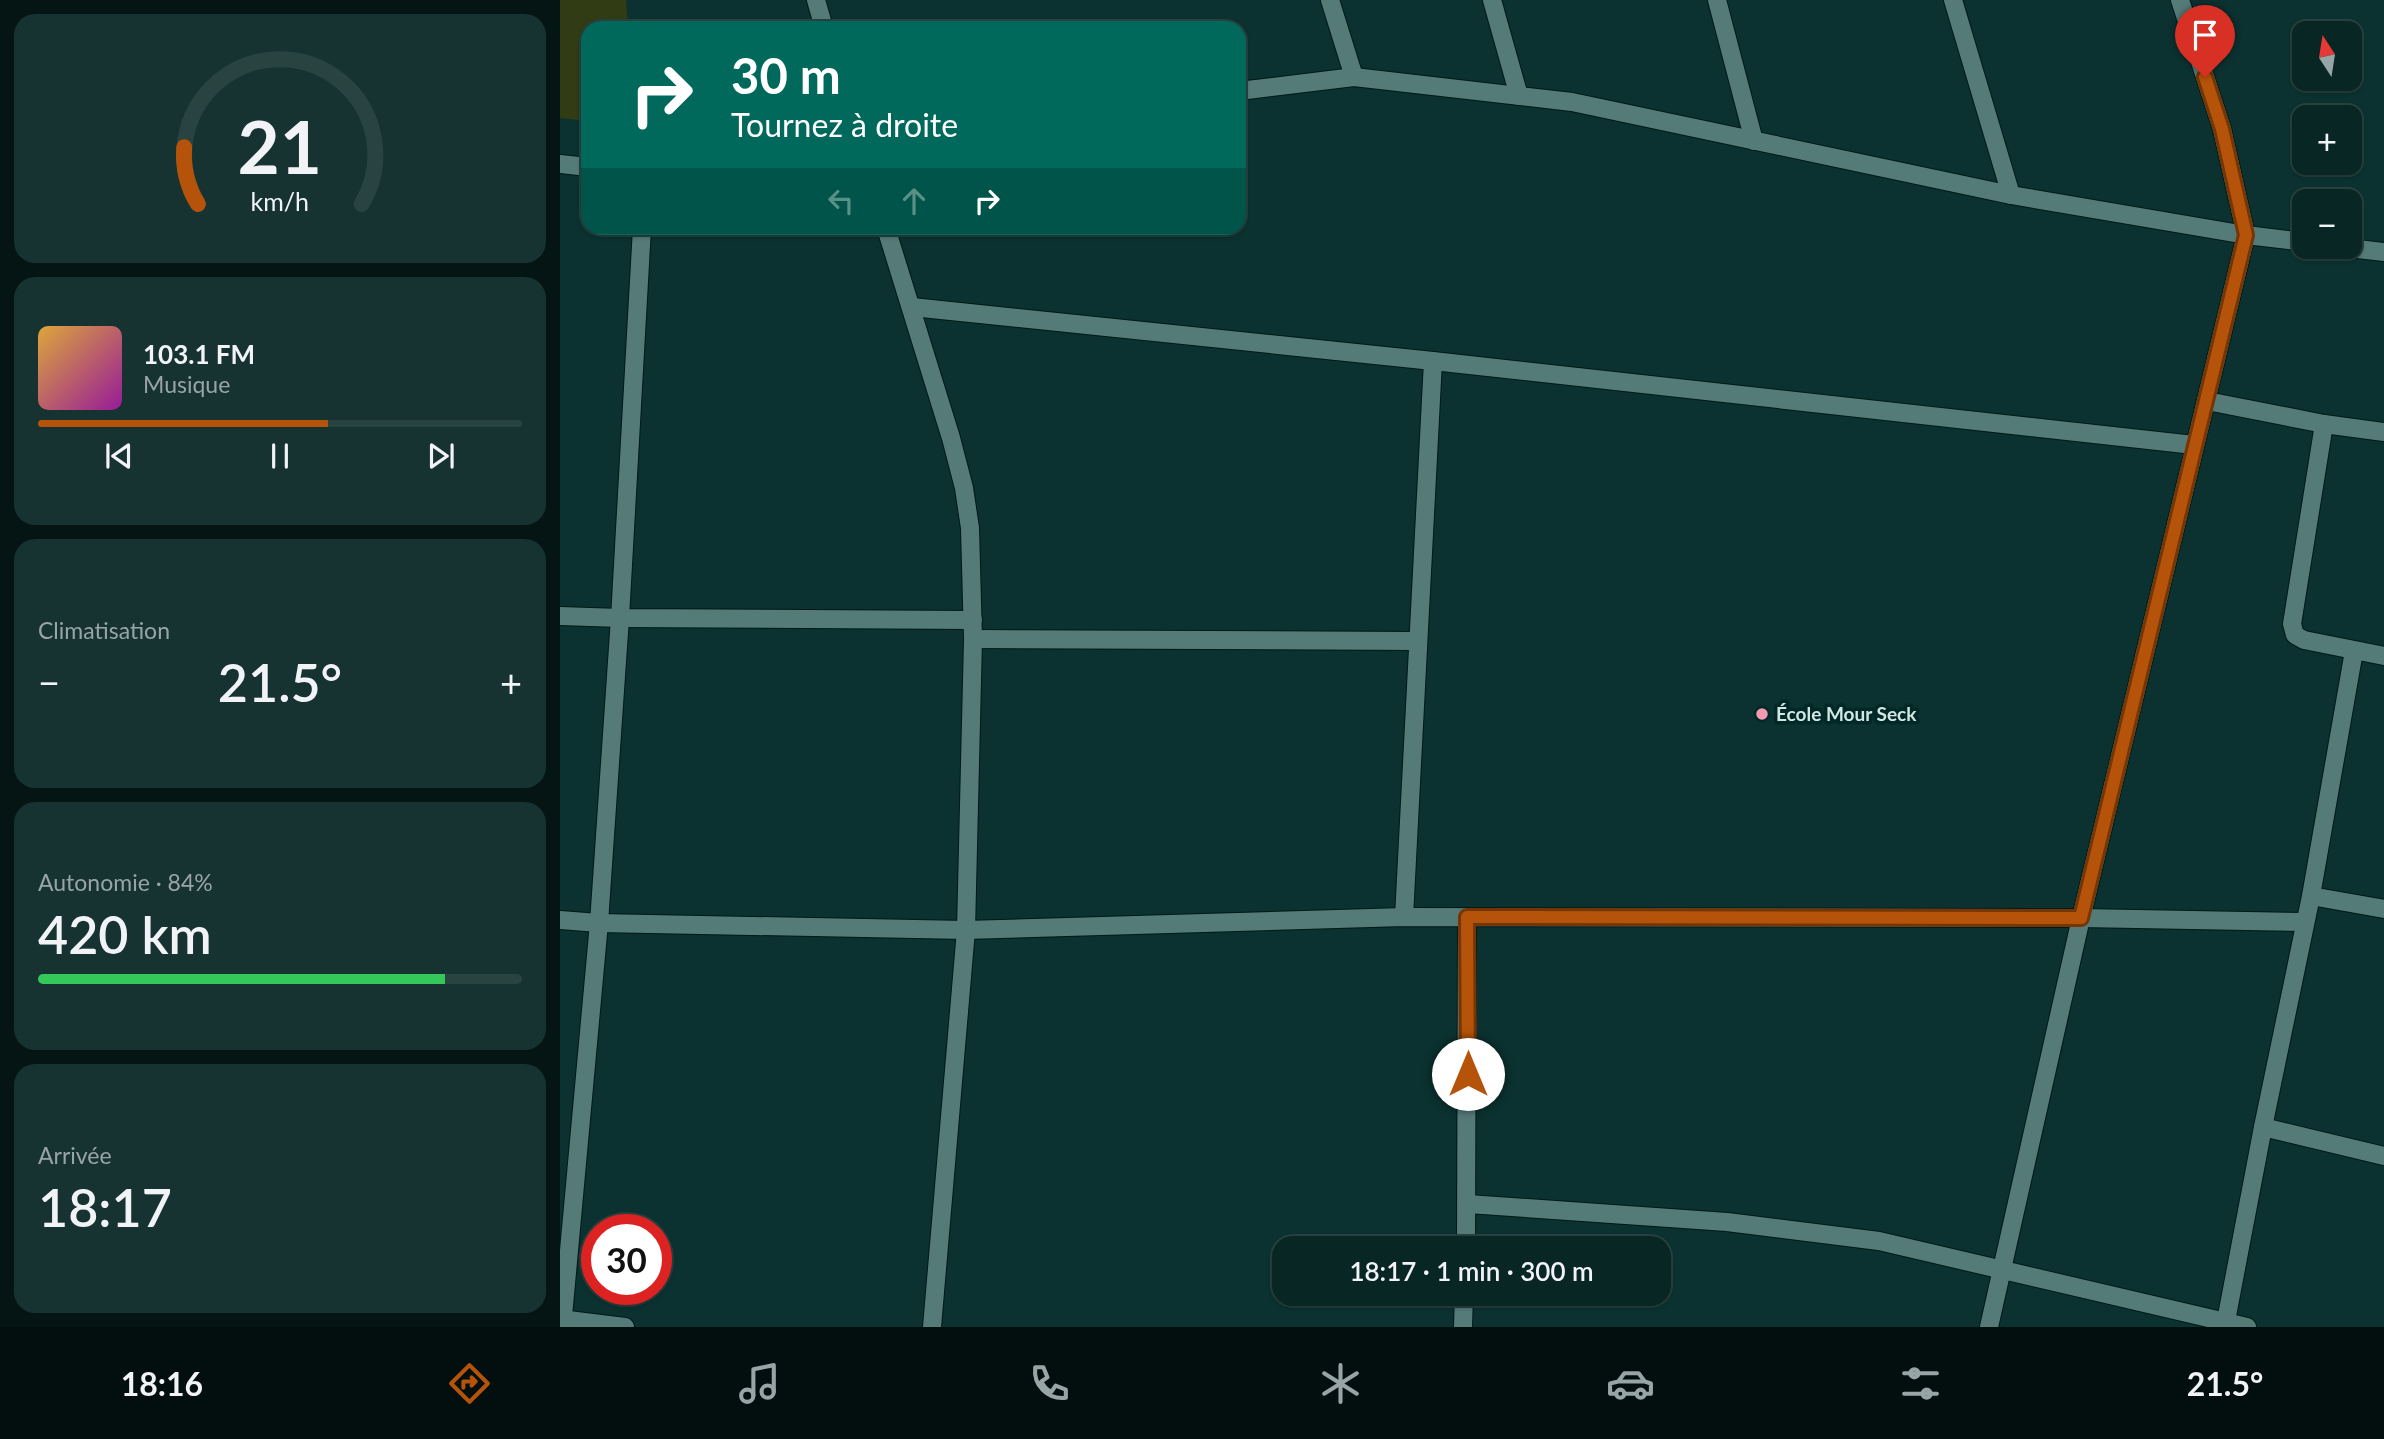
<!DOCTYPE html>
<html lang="fr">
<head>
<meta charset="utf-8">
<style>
	body { margin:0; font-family:Lato,sans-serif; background:#163231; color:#f1f3f6; height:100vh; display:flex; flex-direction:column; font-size:26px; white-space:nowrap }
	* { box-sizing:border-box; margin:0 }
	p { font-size:23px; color:#98a5a6 }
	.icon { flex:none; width:38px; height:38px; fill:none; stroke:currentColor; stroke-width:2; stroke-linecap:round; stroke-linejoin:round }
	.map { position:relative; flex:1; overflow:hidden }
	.sheet { display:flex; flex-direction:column; gap:14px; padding:14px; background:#041514; width:560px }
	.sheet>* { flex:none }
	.banner { position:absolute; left:21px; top:21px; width:665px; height:214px; border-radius:21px; box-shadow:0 2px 5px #0004,0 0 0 2px #294341; background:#00695c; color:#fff; overflow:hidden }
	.needle { width:46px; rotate:348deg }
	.fabs { position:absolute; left:1732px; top:21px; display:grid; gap:14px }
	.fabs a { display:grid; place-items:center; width:70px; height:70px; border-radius:14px; background:#082624; box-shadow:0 2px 5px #0004,0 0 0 2px #294341; font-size:35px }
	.speed { position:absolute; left:21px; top:1214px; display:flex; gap:14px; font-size:35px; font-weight:700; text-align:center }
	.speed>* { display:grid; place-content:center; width:91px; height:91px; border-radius:50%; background:#082624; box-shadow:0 2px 5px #0004,0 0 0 2px #294341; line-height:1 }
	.speed .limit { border:10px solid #d22; background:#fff; color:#111 }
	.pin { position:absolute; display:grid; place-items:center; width:60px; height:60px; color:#fff; margin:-72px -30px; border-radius:50% 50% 50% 0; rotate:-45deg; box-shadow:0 0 7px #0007 }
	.pin .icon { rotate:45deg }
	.me { position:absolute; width:77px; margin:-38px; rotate:0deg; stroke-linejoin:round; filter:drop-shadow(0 0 5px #0008) }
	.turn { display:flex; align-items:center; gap:24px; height:147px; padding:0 35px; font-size:32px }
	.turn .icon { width:91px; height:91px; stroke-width:2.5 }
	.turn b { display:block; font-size:49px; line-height:60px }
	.lanes { display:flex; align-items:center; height:66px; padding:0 35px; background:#0003; justify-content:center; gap:35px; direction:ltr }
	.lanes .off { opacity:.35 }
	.big { font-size:52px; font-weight:600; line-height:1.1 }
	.sheet .widget { flex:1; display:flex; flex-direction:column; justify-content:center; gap:10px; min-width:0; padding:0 24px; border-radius:21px; background:#163231 }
	.sheet .dial { align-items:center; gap:0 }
	.dial svg { height:182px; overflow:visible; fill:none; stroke:#294341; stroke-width:7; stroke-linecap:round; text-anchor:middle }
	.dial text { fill:#f1f3f6; stroke:none }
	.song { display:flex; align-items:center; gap:21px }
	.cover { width:84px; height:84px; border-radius:10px; background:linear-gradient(135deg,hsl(40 70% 55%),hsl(300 70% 35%)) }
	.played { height:7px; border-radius:4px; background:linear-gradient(90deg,#b45309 60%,#294341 60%) }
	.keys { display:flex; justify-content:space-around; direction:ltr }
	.heat { display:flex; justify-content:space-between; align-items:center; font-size:38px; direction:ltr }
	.charge { height:10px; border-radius:5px; background:linear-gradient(90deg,#34c759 84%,#294341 0) }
	.trip { position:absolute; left:712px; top:1236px; width:399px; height:70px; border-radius:21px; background:#082624; box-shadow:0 2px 5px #0004,0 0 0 2px #294341; font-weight:600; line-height:70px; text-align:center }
	.tab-bar { display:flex; height:112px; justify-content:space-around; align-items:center; background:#030f0e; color:#98a5a6 }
	.tab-bar .icon { width:49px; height:49px }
	.tab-bar .selected { color:#b45309 }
	.tab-bar b { font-size:32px; color:#f1f3f6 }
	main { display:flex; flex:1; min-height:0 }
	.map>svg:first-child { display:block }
	.green { fill:#313b14 }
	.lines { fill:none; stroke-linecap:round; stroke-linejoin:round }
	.minor-casing { stroke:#001917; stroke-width:20 }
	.tertiary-casing { stroke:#001917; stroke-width:20 }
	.minor { stroke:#557b79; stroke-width:18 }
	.tertiary { stroke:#557b79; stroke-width:18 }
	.route-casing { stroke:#753606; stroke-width:18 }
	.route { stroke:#b45309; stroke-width:12 }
	.poi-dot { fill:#f19ab1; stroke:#002826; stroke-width:2.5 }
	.labels { text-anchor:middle; stroke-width:7; stroke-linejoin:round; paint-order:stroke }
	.poi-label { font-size:19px; font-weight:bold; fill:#d2e6e4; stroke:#002826; text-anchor:start }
</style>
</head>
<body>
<main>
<section class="sheet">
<div class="widget dial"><svg viewBox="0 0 100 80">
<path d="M14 69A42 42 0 1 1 86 69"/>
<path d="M14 69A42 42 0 0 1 8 44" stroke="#b45309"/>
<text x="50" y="56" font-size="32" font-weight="700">21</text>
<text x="50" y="72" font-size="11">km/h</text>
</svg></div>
<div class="widget">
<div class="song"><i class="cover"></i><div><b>103.1 FM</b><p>Musique</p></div></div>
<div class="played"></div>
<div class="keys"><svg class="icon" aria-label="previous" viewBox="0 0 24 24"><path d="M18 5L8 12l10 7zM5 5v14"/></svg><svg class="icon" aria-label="pause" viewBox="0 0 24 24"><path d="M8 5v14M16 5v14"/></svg><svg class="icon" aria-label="next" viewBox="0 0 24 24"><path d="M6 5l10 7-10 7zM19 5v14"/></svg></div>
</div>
<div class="widget"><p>Climatisation</p>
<div class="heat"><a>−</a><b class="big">21.5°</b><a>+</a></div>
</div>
<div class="widget"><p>Autonomie · 84%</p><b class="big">420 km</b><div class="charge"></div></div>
<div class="widget"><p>Arrivée</p><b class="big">18:17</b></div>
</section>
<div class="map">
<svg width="1824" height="1327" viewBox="0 0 1824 1327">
	<rect width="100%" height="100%" fill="#0b3230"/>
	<polygon class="green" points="0,0 66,0 68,28 28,28 28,121 0,118"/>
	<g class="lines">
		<defs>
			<g id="minor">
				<polyline points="770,0 794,77"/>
				<polyline points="932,0 959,96"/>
				<polyline points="1157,0 1194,141"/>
				<polyline points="1393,0 1451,195"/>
				<polyline points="0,164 28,167"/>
				<polyline points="326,228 391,438 404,488 410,528 413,639 406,930 372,1327"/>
				<polyline points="352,307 873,361 1634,445"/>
				<polyline points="1647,401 1764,424 1824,432"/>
				<polyline points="1764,424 1732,624 1735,635 1744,640 1824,656"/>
				<polyline points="0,616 60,618 413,620"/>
				<polyline points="413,639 858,641"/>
				<polyline points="1751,896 1824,909"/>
				<polyline points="844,917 873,361"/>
				<polyline points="0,920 39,923 406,930 844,917 1521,918 1745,922"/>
				<polyline points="1703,1127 1824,1156"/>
				<polyline points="908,1204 1167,1222 1319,1241 1687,1327"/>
				<polyline points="906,1248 907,917"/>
				<polyline points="0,1319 65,1327"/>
				<polyline points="1666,1321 1703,1127 1751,896 1794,651"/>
				<polyline points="2,1327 39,923 60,618 82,228"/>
				<polyline points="903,1327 904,1293"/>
				<polyline points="1429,1327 1521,918 1686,235 1662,129 1620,0"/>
			</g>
			<g id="tertiary">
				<polyline points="256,0 264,28"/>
				<polyline points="679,91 794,77 1012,102 1451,195 1686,235 1745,242"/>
				<polyline points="1780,247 1824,252"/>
			</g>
		</defs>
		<use href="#minor" class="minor-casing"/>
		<use href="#tertiary" class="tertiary-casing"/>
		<use href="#minor" class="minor"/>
		<use href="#tertiary" class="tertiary"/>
	</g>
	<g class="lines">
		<defs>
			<polyline id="route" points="908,1074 907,917 1521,918 1686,235 1662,129 1645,77"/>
		</defs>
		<use href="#route" class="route-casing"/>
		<use href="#route" class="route"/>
	</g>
	<circle class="poi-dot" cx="1202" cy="714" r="7"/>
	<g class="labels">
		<g class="poi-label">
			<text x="1216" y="721">École Mour Seck</text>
		</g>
	</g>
</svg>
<div class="fabs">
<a><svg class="needle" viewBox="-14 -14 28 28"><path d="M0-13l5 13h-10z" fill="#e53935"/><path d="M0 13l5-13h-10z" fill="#98a5a6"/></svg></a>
<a>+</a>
<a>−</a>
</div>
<div class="speed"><div class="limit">30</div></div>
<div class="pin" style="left:1645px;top:77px;background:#d93025"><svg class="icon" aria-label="arrive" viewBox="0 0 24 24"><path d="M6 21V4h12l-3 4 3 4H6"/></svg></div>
<svg class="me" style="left:908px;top:1074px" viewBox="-20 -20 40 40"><circle r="19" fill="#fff"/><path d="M0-13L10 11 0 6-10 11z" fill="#b45309"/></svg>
<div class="trip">18:17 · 1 min · 300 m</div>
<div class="banner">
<div class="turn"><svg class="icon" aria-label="right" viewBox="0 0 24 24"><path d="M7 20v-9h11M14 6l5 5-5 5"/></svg><div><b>30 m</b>Tournez à droite</div></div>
<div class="lanes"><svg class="icon off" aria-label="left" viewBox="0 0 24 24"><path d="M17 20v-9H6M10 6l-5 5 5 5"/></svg><svg class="icon off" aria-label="ahead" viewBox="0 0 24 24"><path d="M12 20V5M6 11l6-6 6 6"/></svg><svg class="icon" aria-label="right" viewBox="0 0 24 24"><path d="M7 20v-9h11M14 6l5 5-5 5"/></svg></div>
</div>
</div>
</main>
<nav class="tab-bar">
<b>18:16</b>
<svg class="icon selected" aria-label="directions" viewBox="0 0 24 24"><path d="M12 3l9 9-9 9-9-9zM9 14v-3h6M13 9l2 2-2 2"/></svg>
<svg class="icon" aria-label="music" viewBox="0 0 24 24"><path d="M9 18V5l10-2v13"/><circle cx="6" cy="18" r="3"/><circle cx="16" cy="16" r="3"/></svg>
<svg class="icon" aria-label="phone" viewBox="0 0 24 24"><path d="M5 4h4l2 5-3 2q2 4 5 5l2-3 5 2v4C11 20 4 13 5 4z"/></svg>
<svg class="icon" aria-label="climate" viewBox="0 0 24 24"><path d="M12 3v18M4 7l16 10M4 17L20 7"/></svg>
<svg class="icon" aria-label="car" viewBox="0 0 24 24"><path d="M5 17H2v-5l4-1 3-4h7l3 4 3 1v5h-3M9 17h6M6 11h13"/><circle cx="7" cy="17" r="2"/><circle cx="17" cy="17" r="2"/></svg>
<svg class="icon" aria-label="filters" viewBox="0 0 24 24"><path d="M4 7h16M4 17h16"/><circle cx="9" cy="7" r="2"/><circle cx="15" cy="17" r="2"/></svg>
<b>21.5°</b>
</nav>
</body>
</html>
